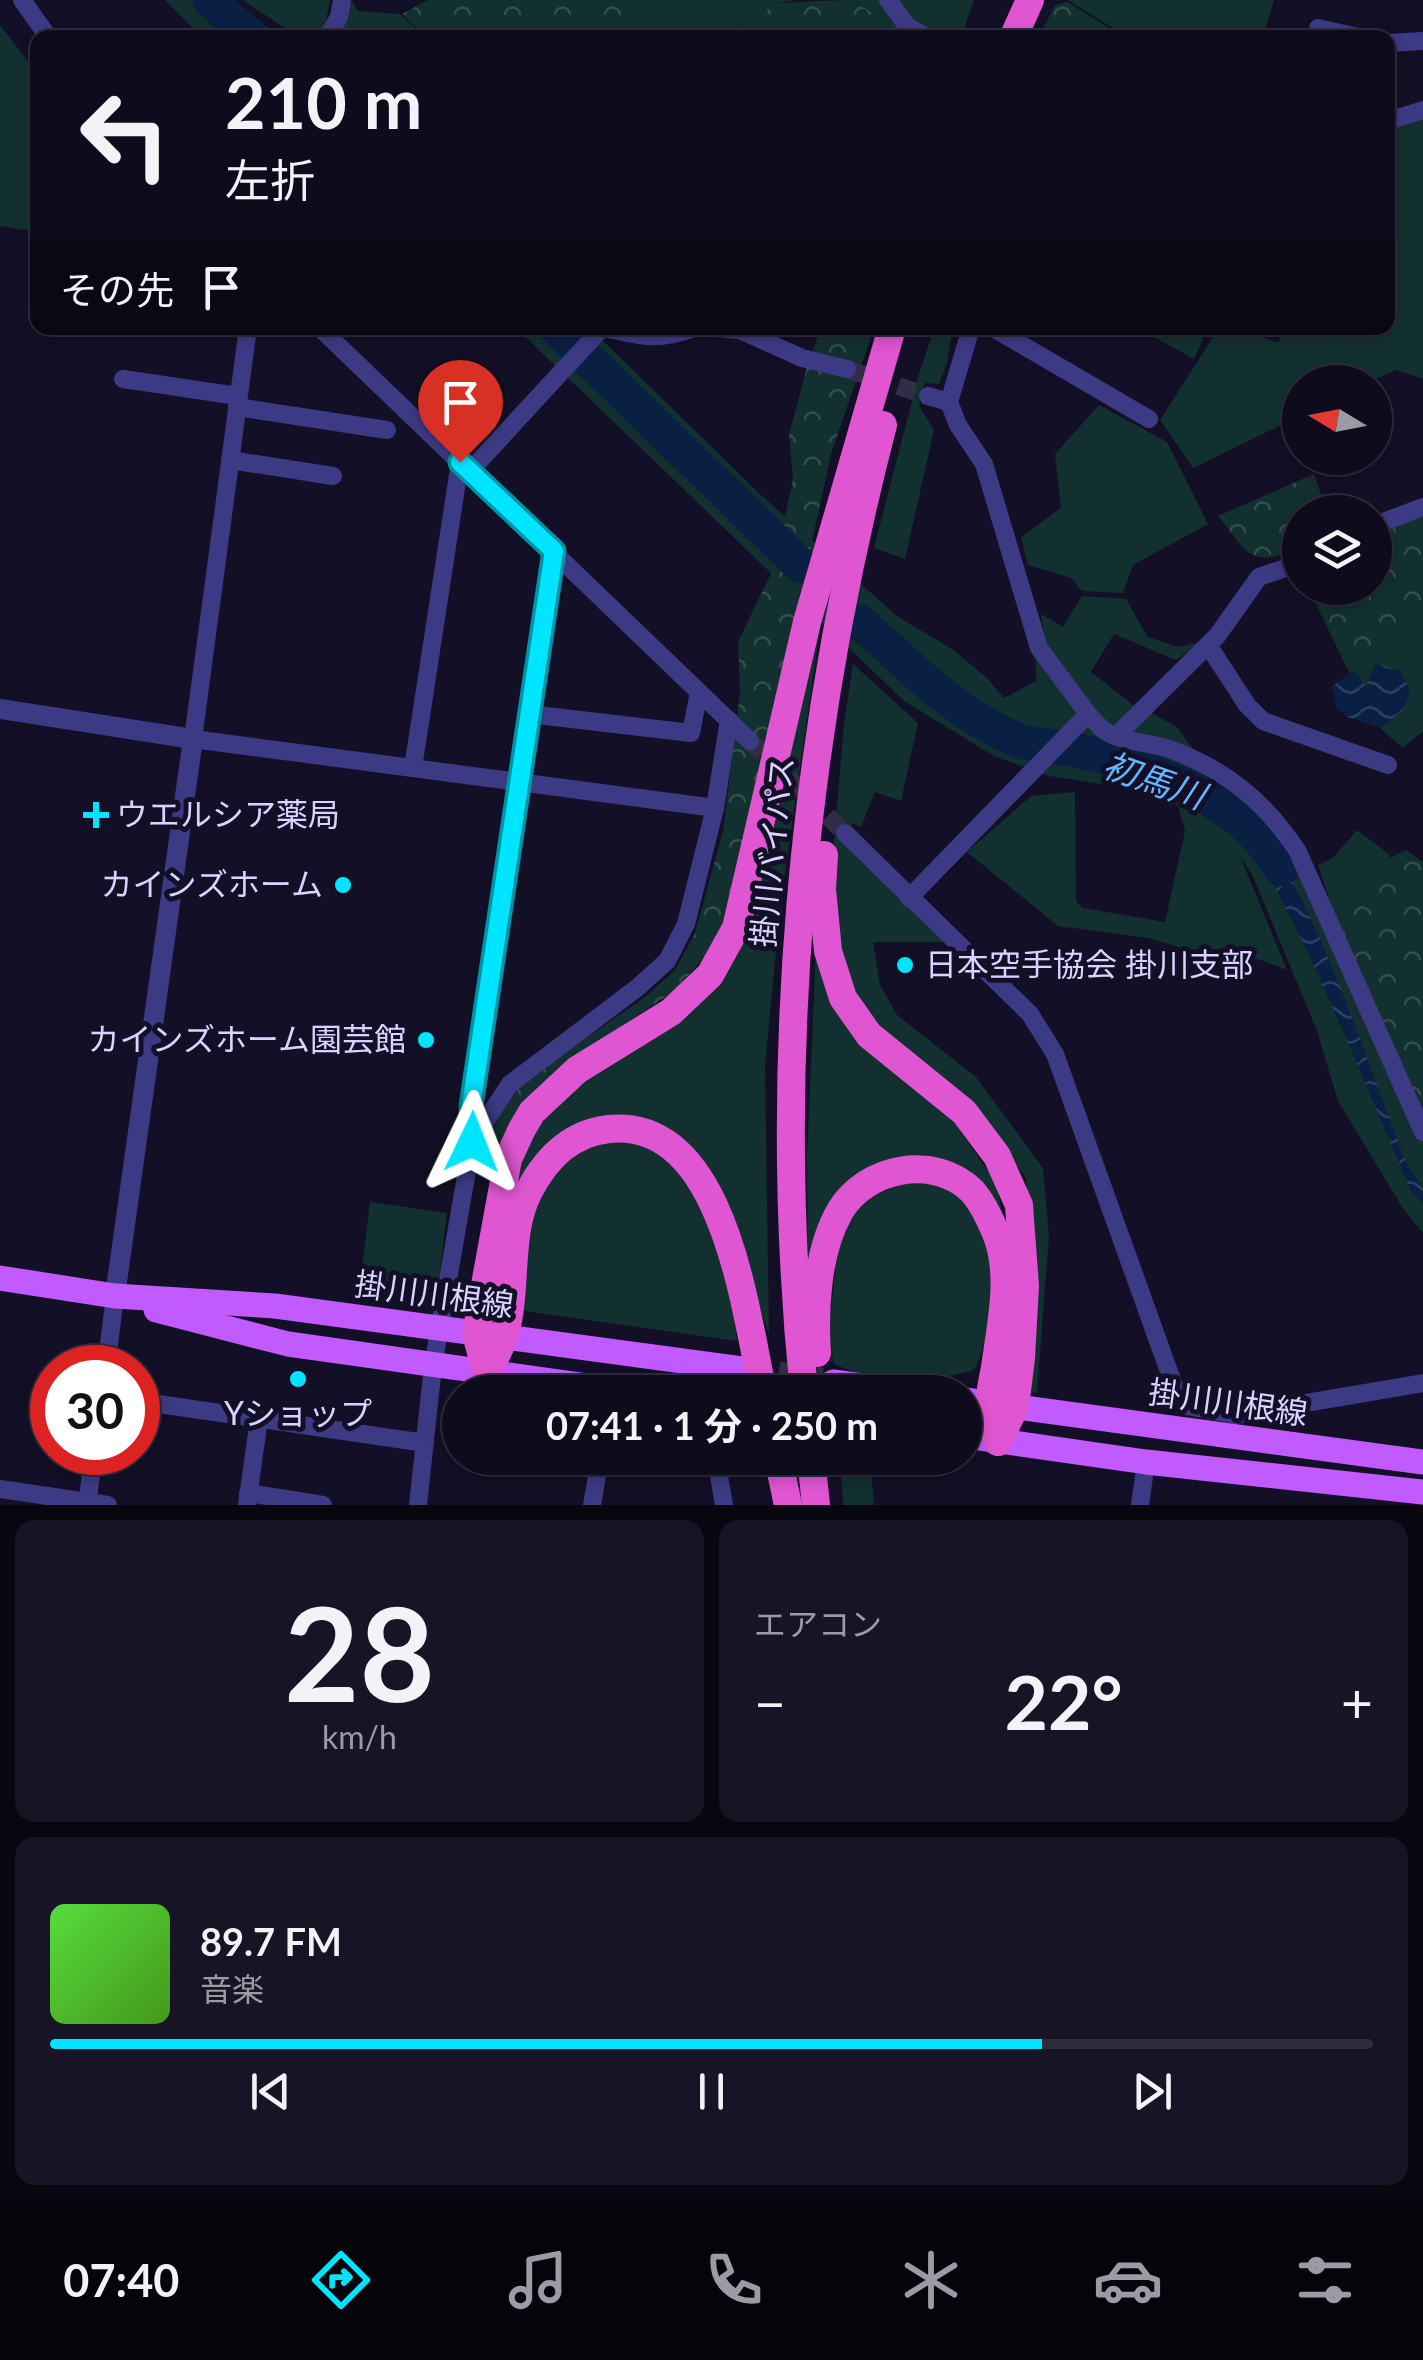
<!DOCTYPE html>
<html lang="ja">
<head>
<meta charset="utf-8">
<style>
	body { margin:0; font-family:Lato,"Noto Sans JP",sans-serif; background:#171425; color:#f1f3f6; height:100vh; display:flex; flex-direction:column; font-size:38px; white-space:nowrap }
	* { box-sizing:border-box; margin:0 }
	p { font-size:32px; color:#9b9ba3 }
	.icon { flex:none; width:55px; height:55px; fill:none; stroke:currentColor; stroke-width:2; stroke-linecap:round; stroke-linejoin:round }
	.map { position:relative; height:1505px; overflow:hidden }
	.drawer { display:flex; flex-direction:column; gap:15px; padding:15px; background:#08060f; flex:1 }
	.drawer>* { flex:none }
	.banner { position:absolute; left:30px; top:30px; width:1365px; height:305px; border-radius:20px; box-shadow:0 5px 15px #0003,0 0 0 2px #2e2b3b; background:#0e0b1c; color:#f1f3f6; overflow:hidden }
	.needle { width:65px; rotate:280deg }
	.tools { position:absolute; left:1282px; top:365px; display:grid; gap:20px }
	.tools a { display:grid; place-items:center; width:110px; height:110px; border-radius:50%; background:#0e0b1c; box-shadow:0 5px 15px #0003,0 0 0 2px #2e2b3b; font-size:50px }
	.speed { position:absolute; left:30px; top:1345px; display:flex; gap:20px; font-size:50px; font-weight:700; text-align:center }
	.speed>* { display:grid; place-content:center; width:130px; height:130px; border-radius:50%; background:#0e0b1c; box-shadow:0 5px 15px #0003,0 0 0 2px #2e2b3b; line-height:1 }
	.speed .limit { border:15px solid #d22; background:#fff; color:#111 }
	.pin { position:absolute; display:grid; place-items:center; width:85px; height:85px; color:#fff; margin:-102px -42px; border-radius:50% 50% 50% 0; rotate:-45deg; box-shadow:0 0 10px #0007 }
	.pin .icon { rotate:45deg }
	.me { position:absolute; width:110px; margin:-55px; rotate:2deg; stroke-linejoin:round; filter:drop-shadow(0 0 8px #0008) }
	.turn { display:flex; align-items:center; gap:35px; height:210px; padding:0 30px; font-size:45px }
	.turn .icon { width:130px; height:130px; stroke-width:2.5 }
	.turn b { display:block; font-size:70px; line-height:85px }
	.then { display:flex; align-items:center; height:95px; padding:0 30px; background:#0003; gap:20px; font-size:38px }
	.big { font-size:75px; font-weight:700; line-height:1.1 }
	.drawer .card { flex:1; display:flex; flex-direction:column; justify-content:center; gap:15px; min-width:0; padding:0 35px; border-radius:20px; background:#171425 }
	.drawer .dial { align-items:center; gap:0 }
	.dial b { font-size:130px; line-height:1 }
	.song { display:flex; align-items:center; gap:30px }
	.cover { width:120px; height:120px; border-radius:15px; background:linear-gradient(135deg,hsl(110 70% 55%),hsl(100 70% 35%)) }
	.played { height:10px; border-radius:5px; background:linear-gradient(90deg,#00e5ff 75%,#2e2b3b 75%) }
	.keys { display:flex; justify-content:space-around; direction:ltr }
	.heat { display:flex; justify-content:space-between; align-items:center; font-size:55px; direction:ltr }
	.drawer .tiles { flex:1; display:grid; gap:15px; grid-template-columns:1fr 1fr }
	.card:last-child { grid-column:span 2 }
	.trip { position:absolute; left:442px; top:1375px; width:540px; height:100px; border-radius:50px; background:#0e0b1c; box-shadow:0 5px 15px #0003,0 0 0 2px #2e2b3b; font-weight:700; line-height:100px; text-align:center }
	.dock { display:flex; height:160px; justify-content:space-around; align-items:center; background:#06040b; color:#9b9ba3 }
	.dock .icon { width:70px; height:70px }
	.dock .on { color:#00e5ff }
	.dock b { font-size:45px; color:#f1f3f6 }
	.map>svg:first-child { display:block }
	.grass { fill:#12302f }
	.forest { fill:url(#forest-crowns) }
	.water { fill:url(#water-waves) }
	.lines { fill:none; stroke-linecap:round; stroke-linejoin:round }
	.river { stroke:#0a1f44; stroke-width:35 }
	.minor-tunnel { stroke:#312d47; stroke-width:18; stroke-dasharray:18 9; stroke-linecap:butt }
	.primary-tunnel { stroke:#312d47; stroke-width:25; stroke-dasharray:25 12; stroke-linecap:butt }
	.minor { stroke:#3d3a85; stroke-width:18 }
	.tertiary { stroke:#3d3a85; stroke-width:20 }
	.primary { stroke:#c25bff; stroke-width:25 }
	.trunk { stroke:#e055d1; stroke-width:28 }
	.route-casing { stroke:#0095a6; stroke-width:25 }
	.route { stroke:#00e5ff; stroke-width:18 }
	.poi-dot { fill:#00e5ff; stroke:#130f26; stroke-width:4 }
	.labels { text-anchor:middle; stroke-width:10; stroke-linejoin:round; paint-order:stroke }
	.poi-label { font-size:32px; fill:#d9d4ff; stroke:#130f26; text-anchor:start }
	.street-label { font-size:32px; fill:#d9d4ff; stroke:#130f26 }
	.water-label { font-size:35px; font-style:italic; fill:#62b6ff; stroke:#130f26 }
</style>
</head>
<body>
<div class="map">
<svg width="1423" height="1505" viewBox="0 0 1423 1505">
	<defs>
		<pattern id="forest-crowns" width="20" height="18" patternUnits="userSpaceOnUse" patternTransform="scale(2.5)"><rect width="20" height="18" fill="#12302f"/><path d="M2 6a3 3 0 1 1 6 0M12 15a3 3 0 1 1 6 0" fill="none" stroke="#344d4e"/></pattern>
		<pattern id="water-waves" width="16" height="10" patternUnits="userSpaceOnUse" patternTransform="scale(2.5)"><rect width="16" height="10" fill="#0a1f44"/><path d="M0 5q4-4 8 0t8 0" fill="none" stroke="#2d3f60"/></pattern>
	</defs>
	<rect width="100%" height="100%" fill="#130f26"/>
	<g class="grass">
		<polygon points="165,0 235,0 278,37 202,37"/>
		<polygon points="243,0 330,0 325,26 315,38 298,37"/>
		<polygon points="351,0 358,11 400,14 425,37 335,38 342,29"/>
		<polygon points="616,0 796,0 777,3 743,25 675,37 660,19"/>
		<polygon points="845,0 974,0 961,38 899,37 867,9"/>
		<polygon points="1068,0 1274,0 1263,37 1127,37"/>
		<polygon points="0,25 37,73 37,232 0,226"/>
		<polygon points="1423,109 1423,379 1396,370 1370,382 1300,382 1300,416 1193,468 1160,420 1219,328 1240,328 1278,343 1287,328 1388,328 1388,120"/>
		<polygon points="516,328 600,328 592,330 762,496 897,616 952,649 987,678 1004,698 1036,681 1035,634 1046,644 1041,614 1063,627 1082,596 1126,599 1148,637 1178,647 1201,642 1176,660 1114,634 1091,672 1141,711 1146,709 1178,728 1197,755 1262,815 1286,845 1423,1137 1423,1233 1404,1210 1338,1101 1317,1031 1252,874 1240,856 1287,970 1258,959 1220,959 1148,938 1058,926 967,852 1031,796 1075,792 1076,901 1083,908 1165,922 1185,831 1178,806 1165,799 1114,786 1049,776 994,756 904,701"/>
		<polygon points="934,328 953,328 947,362 939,384 925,383 919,406 934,430 905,559 874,548 919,374"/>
		<polygon points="1116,328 1208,328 1194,359 1139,329 1134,337"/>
		<polygon points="1099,405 1167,442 1208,524 1133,565 1123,593 1082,591 1071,578 1028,565 1021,537 1061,508 1055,454"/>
		<polygon points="814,624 820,629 781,900 765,1065 769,1334 745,1266 689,1154 578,1123 493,1284 517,1163 543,1117 572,1089 724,969"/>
		<polygon points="1423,625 1423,731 1403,748 1380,728 1403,710 1376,663 1366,687 1353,671 1371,653"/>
		<polygon points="853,664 918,723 901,801 875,792 861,827 853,823 842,835 949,942 873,942 880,985 897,1015 976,1077 1043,1168 1049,1236 1037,1393 1026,1391 1032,1367 1026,1178 1010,1156 885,1034 859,998 844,968 835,938 832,865 844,723"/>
		<polygon points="1357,830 1390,855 1373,892 1336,920 1318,865 1333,858"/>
		<polygon points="816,948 947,1112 997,1184 1003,1219 957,1169 887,1160 808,1257 807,1157"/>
		<polygon points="630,1137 661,1151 714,1221 729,1279 737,1341 524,1311 525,1260 539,1193 574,1148"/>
		<path d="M907,1183C923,1183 938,1184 953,1191C960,1195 963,1202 968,1208C1001,1254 998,1321 974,1370C939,1382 864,1382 833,1363L829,1326L839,1239L853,1210L876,1190Z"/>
		<polygon points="370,1202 447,1213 436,1304 359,1291"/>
		<polygon points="840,1458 870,1458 874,1505 843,1505"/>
	</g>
	<g class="forest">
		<polygon points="428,0 622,0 660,19 675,37 743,25 777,3 845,0 867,9 899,37 558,38 546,32 542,38 426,37 402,14"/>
		<polygon points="1067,2 1124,37 1039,37 1055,5"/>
		<polygon points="821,328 874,328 831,454 732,909 711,949 676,990 558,1068 500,1147 485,1137 522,1083 645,997 675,970 695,933 723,832 740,692 738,642 775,565 793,479 789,435 807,367"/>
		<path d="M1314,474L1327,512H1300V550C1246,566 1252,557 1218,516Z"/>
		<polygon points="1423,510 1423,625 1371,653 1350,674 1308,588 1375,588 1375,530"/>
		<polygon points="1406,850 1423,862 1423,1128 1336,920 1373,892 1384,860"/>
	</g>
	<g class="water">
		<polygon points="1376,663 1400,671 1410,690 1403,710 1380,728 1348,717 1336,707 1334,692 1330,688 1353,671 1366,686"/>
		<path d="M1258,821C1324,925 1361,1045 1405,1160L1423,1188V1205L1410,1189C1359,1070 1313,950 1248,838Z"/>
	</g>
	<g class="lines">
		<g class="river">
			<polyline points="210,0 251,38"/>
			<polyline points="556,328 801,566"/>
			<path d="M859,621C908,665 955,714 1017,740C1035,747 1057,746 1077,750C1156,770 1238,795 1281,869"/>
		</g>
		<g class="minor-tunnel">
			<polyline points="847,369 928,396"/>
			<polyline points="750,741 845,833"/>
		</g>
		<polyline class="primary-tunnel" points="742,1369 822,1380"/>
		<g class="minor">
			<polyline points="22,0 49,38"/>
			<polyline points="888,0 907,26 928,38"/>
			<polyline points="1318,28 1362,38"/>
			<polyline points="327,38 339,17 342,0"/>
			<polyline points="1388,43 1423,41"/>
			<polyline points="1388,121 1423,110"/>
			<polyline points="248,328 193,739 715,808"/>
			<polyline points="320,328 750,741"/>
			<path d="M606,328C642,337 659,341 694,328"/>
			<polyline points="716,328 740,330 802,358 847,369"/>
			<polyline points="993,328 1149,419"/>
			<polyline points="123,379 238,396"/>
			<polyline points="928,396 949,402"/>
			<polyline points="237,407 387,430"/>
			<polyline points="230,460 333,476"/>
			<polyline points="470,471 602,328"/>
			<polyline points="1375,530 1386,521 1423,507"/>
			<polyline points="1208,645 1247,705 1263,721 1388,765"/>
			<polyline points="529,714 691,733 699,692"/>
			<path d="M1088,714C1093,719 1099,727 1105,731C1123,743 1152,742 1172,750C1226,770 1265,802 1297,850L1423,1132"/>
			<polyline points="1117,735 1217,636 1259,577 1300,563"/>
			<polyline points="413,768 460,462"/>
			<polyline points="845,833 1030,1014 1055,1054 1181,1405 1236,1415 1423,1383"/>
			<polyline points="909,898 1088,714 1039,648 984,464 958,425 949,402 971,328"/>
			<polyline points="472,1141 510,1084 637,988 667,961 686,924 715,808 729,720"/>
			<polyline points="106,1368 115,1296"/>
			<polyline points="138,1401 425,1443"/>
			<polyline points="716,1458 724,1505"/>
			<polyline points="0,1489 108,1505"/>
			<polyline points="248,1493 323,1505"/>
			<polyline points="87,1505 94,1452"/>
			<polyline points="247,1505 259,1419"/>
			<polyline points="418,1505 433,1366 472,1142 471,1106 554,551"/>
			<polyline points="592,1505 600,1458"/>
			<polyline points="1140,1505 1146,1462"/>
		</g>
		<polyline class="tertiary" points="0,709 193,739 115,1296"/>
		<g class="primary">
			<polyline points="0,1278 115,1296 275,1306 742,1369"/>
			<polyline points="156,1310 288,1344 629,1392"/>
			<polyline points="833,1382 909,1392"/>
			<polyline points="965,1400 1423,1462"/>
			<polyline points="965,1436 1146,1462 1423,1492"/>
		</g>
		<g class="trunk">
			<polyline points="1013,38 1030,0"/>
			<polyline points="824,855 822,889 828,951 843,998 869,1035 964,1112 997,1156 1019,1205 1025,1286 1021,1358 1015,1407 998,1442"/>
			<path d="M817,1353C814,1309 817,1251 840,1211C866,1167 934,1154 972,1191C982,1202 989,1217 995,1231C1013,1271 1001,1324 995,1367C993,1379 989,1393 990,1405C990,1417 995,1430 998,1442"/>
			<polyline points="487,1374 476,1334 508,1159 522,1129 532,1112 577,1070 671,1012 710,975 736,928 807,622 892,328"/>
			<path d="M487,1374C492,1363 499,1351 503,1340C519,1293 506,1235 529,1191C547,1157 571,1133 609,1129C725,1118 745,1312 763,1392"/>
			<path d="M804,1392C771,1071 801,738 883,425"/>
			<polyline points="778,1458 788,1505"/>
			<polyline points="811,1458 816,1505"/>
		</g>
	</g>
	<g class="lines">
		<defs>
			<polyline id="route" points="460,462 554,551 471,1106 472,1142"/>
		</defs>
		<use href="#route" class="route-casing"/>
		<use href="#route" class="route"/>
	</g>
	<g class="poi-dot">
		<path d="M91 800h10v10h10v10h-10v10h-10v-10h-10v-10h10z"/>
		<circle cx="343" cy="885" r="10"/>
		<circle cx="905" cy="965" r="10"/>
		<circle cx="426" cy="1040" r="10"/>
		<circle cx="298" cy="1379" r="10"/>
	</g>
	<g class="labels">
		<g class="poi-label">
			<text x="116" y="826">ウエルシア薬局</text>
			<text x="323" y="896" text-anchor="end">カインズホーム</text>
			<text x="925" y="976">日本空手協会 掛川支部</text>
			<text x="406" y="1051" text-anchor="end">カインズホーム園芸館</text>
			<text x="298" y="1425" text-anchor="middle">Yショップ</text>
		</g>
		<g class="street-label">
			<text transform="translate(773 852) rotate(-84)" y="11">掛川バイパス</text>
			<text transform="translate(434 1295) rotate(8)" y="11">掛川川根線</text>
			<text transform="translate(1228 1403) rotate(8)" y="11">掛川川根線</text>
		</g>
		<g class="water-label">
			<text transform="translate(1154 781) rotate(19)" y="12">初馬川</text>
		</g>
	</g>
</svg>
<div class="tools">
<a><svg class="needle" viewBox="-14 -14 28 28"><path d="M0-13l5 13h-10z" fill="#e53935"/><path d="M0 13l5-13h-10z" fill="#9b9ba3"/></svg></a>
<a><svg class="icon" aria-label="layers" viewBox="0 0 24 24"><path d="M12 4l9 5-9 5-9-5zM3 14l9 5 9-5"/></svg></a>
</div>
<div class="speed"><div class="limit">30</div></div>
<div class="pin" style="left:460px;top:462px;background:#d93025"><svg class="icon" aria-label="arrive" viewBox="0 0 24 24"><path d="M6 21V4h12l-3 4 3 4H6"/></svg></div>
<svg class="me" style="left:472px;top:1142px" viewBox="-20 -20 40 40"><path d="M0-17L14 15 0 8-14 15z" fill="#00e5ff" stroke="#fff" stroke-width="4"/></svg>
<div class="trip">07:41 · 1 分 · 250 m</div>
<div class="banner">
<div class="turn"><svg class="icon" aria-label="left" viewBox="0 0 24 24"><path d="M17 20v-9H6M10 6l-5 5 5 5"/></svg><div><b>210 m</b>左折</div></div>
<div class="then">その先<svg class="icon" aria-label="arrive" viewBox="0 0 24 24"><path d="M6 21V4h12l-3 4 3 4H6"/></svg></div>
</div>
</div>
<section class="drawer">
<div class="tiles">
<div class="card dial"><b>28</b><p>km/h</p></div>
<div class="card"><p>エアコン</p>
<div class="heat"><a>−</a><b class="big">22°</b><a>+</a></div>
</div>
<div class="card">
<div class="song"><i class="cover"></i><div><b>89.7 FM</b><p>音楽</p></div></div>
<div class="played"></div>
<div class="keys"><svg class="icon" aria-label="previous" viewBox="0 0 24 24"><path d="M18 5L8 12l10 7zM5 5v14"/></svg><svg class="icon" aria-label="pause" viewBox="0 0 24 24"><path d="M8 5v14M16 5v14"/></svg><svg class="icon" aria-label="next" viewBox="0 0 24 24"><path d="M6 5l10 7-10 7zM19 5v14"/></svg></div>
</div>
</div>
</section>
<nav class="dock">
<b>07:40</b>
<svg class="icon on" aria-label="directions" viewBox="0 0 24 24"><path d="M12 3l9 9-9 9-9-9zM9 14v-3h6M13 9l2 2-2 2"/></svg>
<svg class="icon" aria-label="music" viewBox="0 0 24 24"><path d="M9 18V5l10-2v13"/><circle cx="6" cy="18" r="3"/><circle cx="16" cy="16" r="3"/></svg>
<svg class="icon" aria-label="phone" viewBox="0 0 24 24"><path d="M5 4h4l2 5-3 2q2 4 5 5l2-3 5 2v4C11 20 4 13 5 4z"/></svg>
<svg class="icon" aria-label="climate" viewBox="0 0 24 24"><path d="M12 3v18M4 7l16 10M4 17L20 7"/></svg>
<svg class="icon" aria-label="car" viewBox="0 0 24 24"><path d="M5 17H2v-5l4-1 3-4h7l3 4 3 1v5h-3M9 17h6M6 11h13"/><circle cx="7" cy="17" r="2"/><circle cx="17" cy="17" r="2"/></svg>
<svg class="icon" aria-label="filters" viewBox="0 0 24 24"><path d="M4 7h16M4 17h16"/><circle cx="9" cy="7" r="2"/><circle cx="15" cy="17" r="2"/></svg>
</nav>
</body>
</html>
